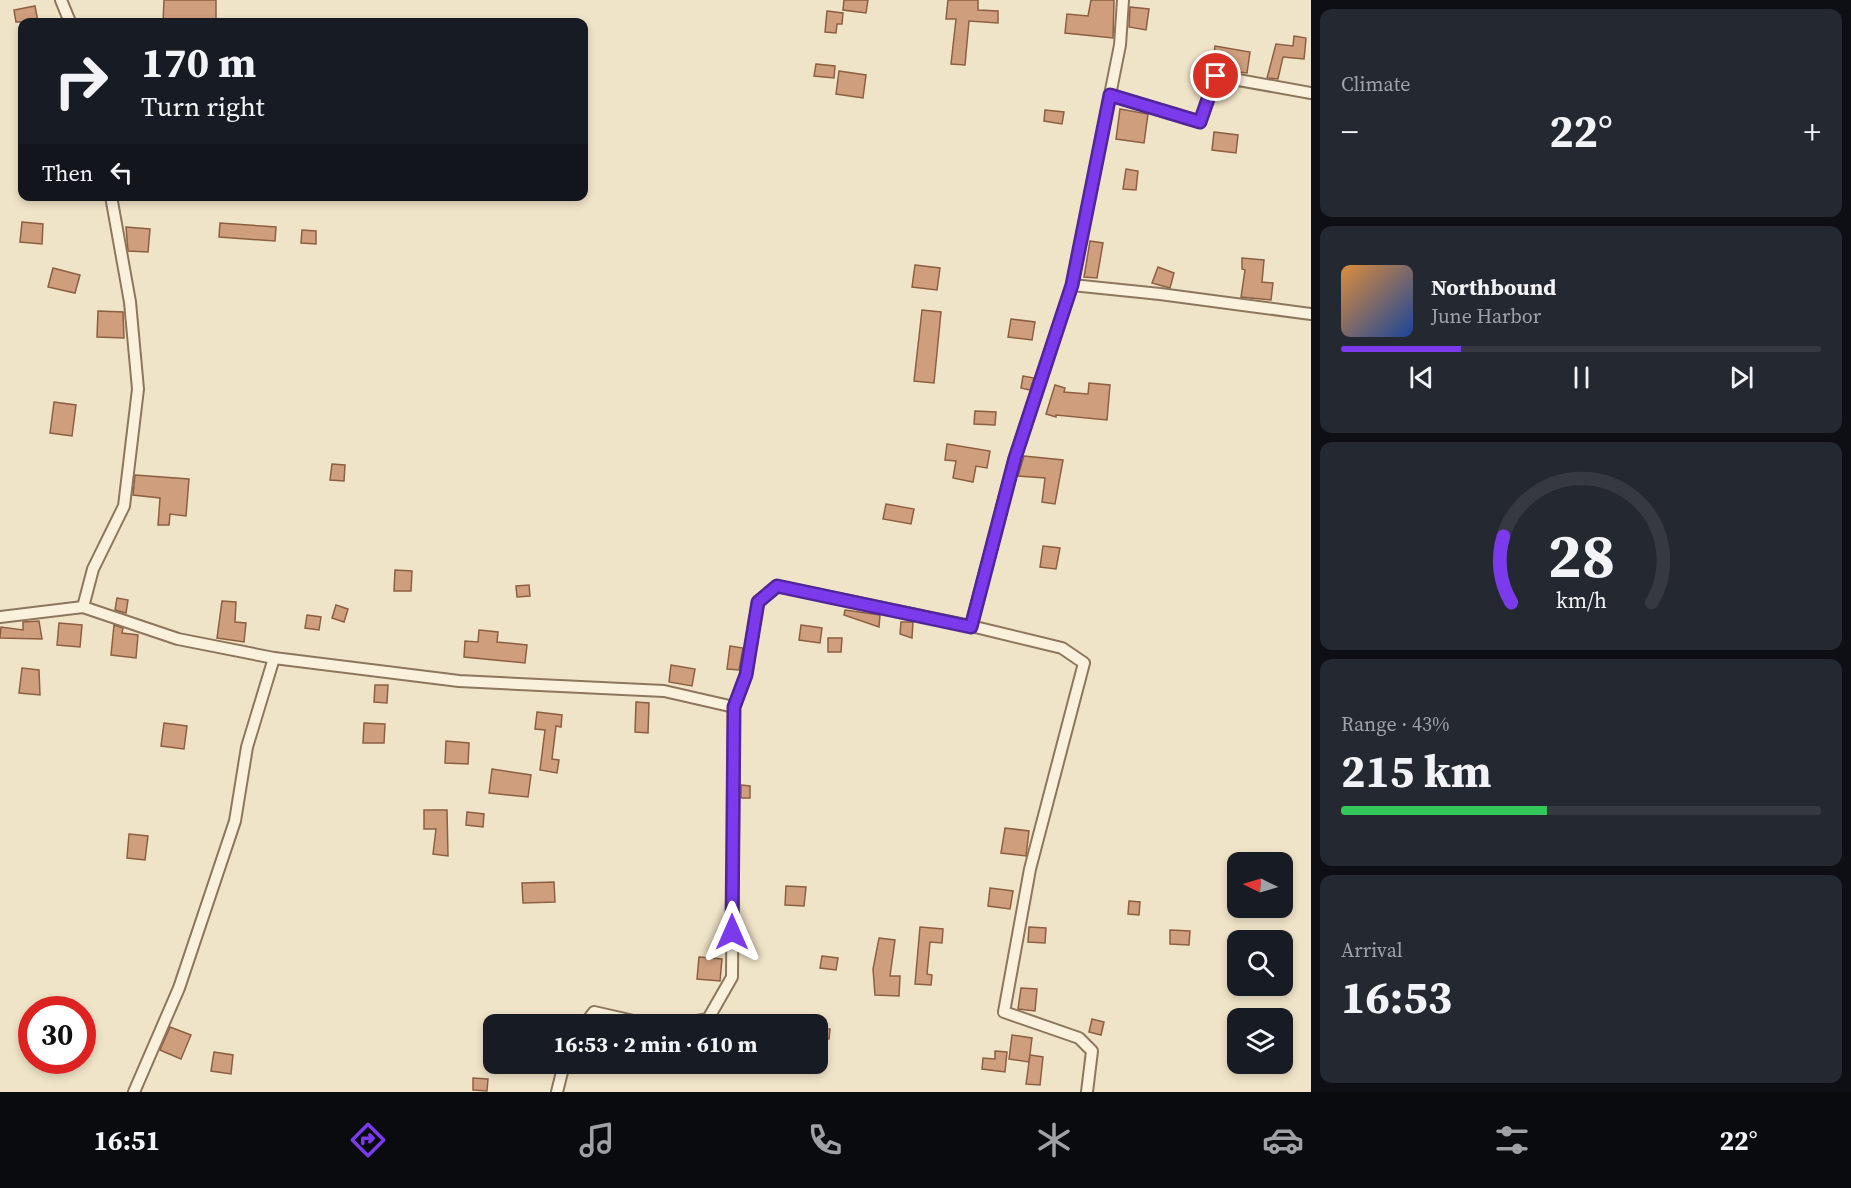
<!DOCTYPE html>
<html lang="en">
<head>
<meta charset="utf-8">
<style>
	body { margin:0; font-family:"Source Serif 4",serif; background:#242831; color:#f1f3f6; height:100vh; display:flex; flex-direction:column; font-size:22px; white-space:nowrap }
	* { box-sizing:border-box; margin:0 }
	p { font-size:20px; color:#9ea1a6 }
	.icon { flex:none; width:33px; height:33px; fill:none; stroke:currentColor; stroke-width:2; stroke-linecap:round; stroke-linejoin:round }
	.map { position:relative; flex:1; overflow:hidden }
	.drawer { display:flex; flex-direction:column; gap:9px; padding:9px; background:#0d0f14; width:540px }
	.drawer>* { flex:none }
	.guide { position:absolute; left:18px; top:18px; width:570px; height:183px; border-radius:12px; box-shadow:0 3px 9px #0003; background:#171b24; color:#f1f3f6; overflow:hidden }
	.needle { width:39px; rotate:275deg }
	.controls { position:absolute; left:1227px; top:852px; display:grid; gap:12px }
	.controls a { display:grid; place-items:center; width:66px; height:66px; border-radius:12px; background:#171b24; box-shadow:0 3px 9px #0003; font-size:30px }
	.speed { position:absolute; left:18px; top:996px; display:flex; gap:12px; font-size:30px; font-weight:700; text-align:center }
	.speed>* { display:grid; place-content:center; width:78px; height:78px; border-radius:50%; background:#171b24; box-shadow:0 3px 9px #0003; line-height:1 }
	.speed .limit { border:9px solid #d22; background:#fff; color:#111 }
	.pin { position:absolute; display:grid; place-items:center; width:51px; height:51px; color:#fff; margin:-26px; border:3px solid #fff; border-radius:50%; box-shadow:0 2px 6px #0007 }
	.me { position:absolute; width:66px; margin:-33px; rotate:0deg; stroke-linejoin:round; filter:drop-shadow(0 0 4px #0008) }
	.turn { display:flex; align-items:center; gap:21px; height:126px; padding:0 24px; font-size:27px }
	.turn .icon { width:78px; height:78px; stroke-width:2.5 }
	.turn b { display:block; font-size:42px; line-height:51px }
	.then { display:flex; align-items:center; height:57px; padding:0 24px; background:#0003; gap:12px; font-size:22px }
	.big { font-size:45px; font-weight:700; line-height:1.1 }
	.drawer .tile { flex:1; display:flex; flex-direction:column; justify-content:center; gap:9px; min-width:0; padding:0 21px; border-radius:12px; background:#242831 }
	.drawer .dial { align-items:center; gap:0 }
	.dial svg { height:156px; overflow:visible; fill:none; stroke:#363941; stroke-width:7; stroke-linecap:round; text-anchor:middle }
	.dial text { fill:#f1f3f6; stroke:none }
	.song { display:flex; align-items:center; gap:18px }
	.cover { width:72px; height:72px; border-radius:9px; background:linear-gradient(135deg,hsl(30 70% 55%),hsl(220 70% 35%)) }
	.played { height:6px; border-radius:3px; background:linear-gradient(90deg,#7c3aed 25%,#363941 25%) }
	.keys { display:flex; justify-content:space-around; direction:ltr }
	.heat { display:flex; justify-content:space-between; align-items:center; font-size:33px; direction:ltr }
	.charge { height:9px; border-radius:4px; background:linear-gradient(90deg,#34c759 43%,#363941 0) }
	.trip { position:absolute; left:483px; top:1014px; width:345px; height:60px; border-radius:12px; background:#171b24; box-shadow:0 3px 9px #0003; font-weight:700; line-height:60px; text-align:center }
	.tab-bar { display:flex; height:96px; justify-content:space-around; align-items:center; background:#090b0e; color:#9ea1a6 }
	.tab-bar .icon { width:42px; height:42px }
	.tab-bar .active { color:#7c3aed }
	.tab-bar b { font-size:27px; color:#f1f3f6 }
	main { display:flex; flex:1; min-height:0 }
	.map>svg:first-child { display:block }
	.building { fill:#cf9f7d; stroke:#8d5f41; stroke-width:1.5 }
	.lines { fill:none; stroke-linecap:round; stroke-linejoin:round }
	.minor-casing { stroke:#8d765c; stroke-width:14 }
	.minor { stroke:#faf1dc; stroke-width:10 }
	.route-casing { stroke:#51269a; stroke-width:15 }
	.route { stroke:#7c3aed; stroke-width:10 }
</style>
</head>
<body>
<main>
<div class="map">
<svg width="1311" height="1092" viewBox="0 0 1311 1092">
	<rect width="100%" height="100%" fill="#f0e4c8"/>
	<g class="building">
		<polygon points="164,0 216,0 216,22 163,22"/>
		<polygon points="844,0 868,0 866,13 843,10"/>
		<polygon points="948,0 978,0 978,10 998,11 998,23 969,21 965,65 951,64 956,19 946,19"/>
		<polygon points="1091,0 1114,0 1113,38 1065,33 1067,14 1088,16"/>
		<polygon points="35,6 38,22 16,22 14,10"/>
		<polygon points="1130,7 1149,9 1146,30 1129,27"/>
		<polygon points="827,11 843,13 842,24 837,24 836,33 825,32"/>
		<polygon points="1294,36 1306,38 1304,59 1283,57 1278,79 1267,78 1276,44 1293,46"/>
		<polygon points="1215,46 1250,52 1247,73 1212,69"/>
		<polygon points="816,64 835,66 834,78 814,76"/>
		<polygon points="839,71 866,75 863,98 836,94"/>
		<polygon points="1120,109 1148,114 1144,143 1116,139"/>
		<polygon points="1045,110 1064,112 1062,124 1044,121"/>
		<polygon points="1214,132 1238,135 1236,153 1212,150"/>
		<polygon points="1126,169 1138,171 1136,190 1123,189"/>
		<polygon points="22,222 43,224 42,244 20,242"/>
		<polygon points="220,223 276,227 275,241 219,237"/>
		<polygon points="126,227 150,229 148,252 128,251"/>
		<polygon points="302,230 316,231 316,244 301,243"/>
		<polygon points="1090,241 1103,243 1097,278 1084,277"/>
		<polygon points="1242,258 1264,260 1262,282 1273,283 1271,300 1241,297 1245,270 1242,269"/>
		<polygon points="915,265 940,268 937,290 912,287"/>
		<polygon points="1158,267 1174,273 1170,288 1152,283"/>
		<polygon points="53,268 80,275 75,293 48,287"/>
		<polygon points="922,310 941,312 934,383 914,381"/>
		<polygon points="98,311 123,312 124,338 97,337"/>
		<polygon points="1011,319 1035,322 1032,340 1008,337"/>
		<polygon points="1023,376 1034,378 1030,390 1021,388"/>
		<polygon points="1089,383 1110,385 1107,420 1056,415 1056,417 1046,414 1055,385 1065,388 1064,392 1088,394"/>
		<polygon points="54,402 76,405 72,436 50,433"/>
		<polygon points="975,411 996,412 995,425 974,424"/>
		<polygon points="947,444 990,451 987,468 976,466 973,482 953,478 956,461 945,460"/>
		<polygon points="1024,456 1063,460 1055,504 1042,502 1045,478 1018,476"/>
		<polygon points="332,464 345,465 344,481 330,480"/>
		<polygon points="135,475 189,479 186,516 170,514 169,525 158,525 160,498 133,495"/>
		<polygon points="886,504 914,509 911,524 883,519"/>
		<polygon points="1043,546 1060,548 1056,569 1040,567"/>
		<polygon points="395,570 412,571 411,591 394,591"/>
		<polygon points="529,585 530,596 517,597 516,586"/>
		<polygon points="117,598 128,600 126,613 115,610"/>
		<polygon points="222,601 236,602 235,622 246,623 244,642 217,638"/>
		<polygon points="336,605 348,609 344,622 332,618"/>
		<polygon points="845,610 880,615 879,627 844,615"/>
		<polygon points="307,615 321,617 319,630 305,628"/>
		<polygon points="39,621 42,639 0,638 1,627 23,630 23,622"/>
		<polygon points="901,622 913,622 912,638 900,634"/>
		<polygon points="59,623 82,625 80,647 57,645"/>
		<polygon points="114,625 123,628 122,633 138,635 136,658 111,655"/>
		<polygon points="801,625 822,628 820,643 799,640"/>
		<polygon points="479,630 498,632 497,642 527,645 525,663 464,657 465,641 478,642"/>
		<polygon points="828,638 842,638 841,652 828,652"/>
		<polygon points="730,646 743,648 739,670 727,669"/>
		<polygon points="671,665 695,669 692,686 669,682"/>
		<polygon points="22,668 39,670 40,695 19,693"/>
		<polygon points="375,685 388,685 387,703 374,702"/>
		<polygon points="636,702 649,703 648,733 635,732"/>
		<polygon points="537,712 562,715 561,727 556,726 552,759 559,760 557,773 540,770 545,730 535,729"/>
		<polygon points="164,723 187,726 184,749 161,746"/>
		<polygon points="364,723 385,724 384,743 363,743"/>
		<polygon points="446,741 469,743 468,764 445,763"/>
		<polygon points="492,769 531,775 528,797 489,793"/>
		<polygon points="741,785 750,786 750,798 741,798"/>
		<polygon points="424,810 447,810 448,856 433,854 436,829 424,829"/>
		<polygon points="467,812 484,814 483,827 466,825"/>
		<polygon points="1005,828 1029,831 1026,856 1001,853"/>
		<polygon points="129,834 148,836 145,860 127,858"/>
		<polygon points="554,882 555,902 523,903 522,883"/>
		<polygon points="786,886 806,887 804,906 785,905"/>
		<polygon points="990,888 1013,891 1010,909 988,906"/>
		<polygon points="1129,901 1140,902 1139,915 1128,914"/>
		<polygon points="920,927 943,929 942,943 930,942 927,974 932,975 931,985 915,984"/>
		<polygon points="1029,927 1046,928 1045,943 1028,942"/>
		<polygon points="1170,930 1190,931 1189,945 1170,944"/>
		<polygon points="879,938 895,940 890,976 900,976 899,996 875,995 873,969"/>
		<polygon points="822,956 838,958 836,970 820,968"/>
		<polygon points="699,957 722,959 720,981 697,979"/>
		<polygon points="1021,988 1037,989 1035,1011 1018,1009"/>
		<polygon points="1092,1019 1104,1022 1101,1035 1089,1032"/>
		<polygon points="170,1027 191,1035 181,1059 160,1050"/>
		<polygon points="819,1027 830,1029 829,1039 818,1038"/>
		<polygon points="1012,1035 1032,1038 1029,1062 1009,1059"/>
		<polygon points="995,1051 1007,1052 1005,1072 982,1069 983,1058 995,1059"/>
		<polygon points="214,1052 233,1055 231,1074 211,1071"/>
		<polygon points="1030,1055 1043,1057 1040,1085 1026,1084"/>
		<polygon points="473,1078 488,1079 487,1091 473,1090"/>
	</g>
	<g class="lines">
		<defs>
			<g id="minor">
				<polyline points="61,0 70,22"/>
				<polyline points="1110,95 1200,122 1216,76 1311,93"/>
				<polyline points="111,196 130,302 138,389 124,506 93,569 83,607 178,639 274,658 459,681 664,691 734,707"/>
				<polyline points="1072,285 1160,294 1311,314"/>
				<polyline points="0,617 83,607"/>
				<polyline points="971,626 1062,648 1084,663 1030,869 1004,1012 1079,1038 1092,1051 1087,1092"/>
				<polyline points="585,1024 594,1012 647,1024"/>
				<polyline points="681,1024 708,1019 732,977 734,707 746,675 758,602 777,586 971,626 1015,458 1072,285 1120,45 1123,0"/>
				<polyline points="134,1092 179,988 235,821 247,747 274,658"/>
				<polyline points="557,1092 564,1064"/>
			</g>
		</defs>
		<use href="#minor" class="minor-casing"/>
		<use href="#minor" class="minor"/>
	</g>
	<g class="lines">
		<defs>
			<polyline id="route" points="732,932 734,707 746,675 758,602 777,586 971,627 1015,458 1072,285 1110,95 1200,122 1216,76"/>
		</defs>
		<use href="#route" class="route-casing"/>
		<use href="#route" class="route"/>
	</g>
</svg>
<div class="controls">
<a><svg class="needle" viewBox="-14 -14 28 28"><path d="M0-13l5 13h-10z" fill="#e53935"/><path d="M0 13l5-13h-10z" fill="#9ea1a6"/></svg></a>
<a><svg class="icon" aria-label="search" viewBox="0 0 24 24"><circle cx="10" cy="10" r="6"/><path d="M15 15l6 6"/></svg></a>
<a><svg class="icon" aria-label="layers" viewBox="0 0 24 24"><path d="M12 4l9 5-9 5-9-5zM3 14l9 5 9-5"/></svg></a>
</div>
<div class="speed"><div class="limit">30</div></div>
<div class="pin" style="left:1216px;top:76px;background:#d93025"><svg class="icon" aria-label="arrive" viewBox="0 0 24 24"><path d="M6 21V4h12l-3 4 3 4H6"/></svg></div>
<svg class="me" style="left:732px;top:932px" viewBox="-20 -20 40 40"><path d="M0-17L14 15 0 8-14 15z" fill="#7c3aed" stroke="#fff" stroke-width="4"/></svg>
<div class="trip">16:53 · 2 min · 610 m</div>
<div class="guide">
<div class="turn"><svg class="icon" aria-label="right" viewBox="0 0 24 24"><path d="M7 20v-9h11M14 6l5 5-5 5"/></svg><div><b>170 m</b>Turn right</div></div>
<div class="then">Then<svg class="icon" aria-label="left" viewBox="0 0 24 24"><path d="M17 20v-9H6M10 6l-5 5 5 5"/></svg></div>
</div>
</div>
<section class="drawer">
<div class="tile"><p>Climate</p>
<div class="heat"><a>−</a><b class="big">22°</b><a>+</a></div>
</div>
<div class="tile">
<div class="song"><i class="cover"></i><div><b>Northbound</b><p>June Harbor</p></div></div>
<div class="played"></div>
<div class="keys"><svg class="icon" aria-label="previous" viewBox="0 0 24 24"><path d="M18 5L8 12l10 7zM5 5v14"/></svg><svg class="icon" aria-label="pause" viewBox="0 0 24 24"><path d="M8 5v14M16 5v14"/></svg><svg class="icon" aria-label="next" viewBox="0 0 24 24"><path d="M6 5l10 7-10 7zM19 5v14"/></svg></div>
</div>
<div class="tile dial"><svg viewBox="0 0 100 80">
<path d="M14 69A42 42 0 1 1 86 69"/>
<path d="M14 69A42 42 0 0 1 10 35" stroke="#7c3aed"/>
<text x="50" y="56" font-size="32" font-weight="700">28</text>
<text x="50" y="72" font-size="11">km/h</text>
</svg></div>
<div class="tile"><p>Range · 43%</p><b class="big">215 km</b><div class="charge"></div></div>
<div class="tile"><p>Arrival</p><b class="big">16:53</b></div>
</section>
</main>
<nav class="tab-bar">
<b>16:51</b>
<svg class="icon active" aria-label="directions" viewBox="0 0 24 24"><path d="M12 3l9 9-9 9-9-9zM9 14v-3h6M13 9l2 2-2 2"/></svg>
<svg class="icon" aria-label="music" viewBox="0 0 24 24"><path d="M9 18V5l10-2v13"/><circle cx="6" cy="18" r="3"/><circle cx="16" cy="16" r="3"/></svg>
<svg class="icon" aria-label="phone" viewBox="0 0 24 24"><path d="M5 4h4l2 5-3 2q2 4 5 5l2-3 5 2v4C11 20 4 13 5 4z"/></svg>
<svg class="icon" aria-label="climate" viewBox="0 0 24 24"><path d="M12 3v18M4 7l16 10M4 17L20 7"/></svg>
<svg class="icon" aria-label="car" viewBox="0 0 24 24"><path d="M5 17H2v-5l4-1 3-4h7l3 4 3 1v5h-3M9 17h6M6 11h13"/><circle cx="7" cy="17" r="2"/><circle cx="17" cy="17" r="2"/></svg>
<svg class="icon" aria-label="filters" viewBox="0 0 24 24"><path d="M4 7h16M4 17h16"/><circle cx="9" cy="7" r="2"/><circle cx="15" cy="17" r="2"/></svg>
<b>22°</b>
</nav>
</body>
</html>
